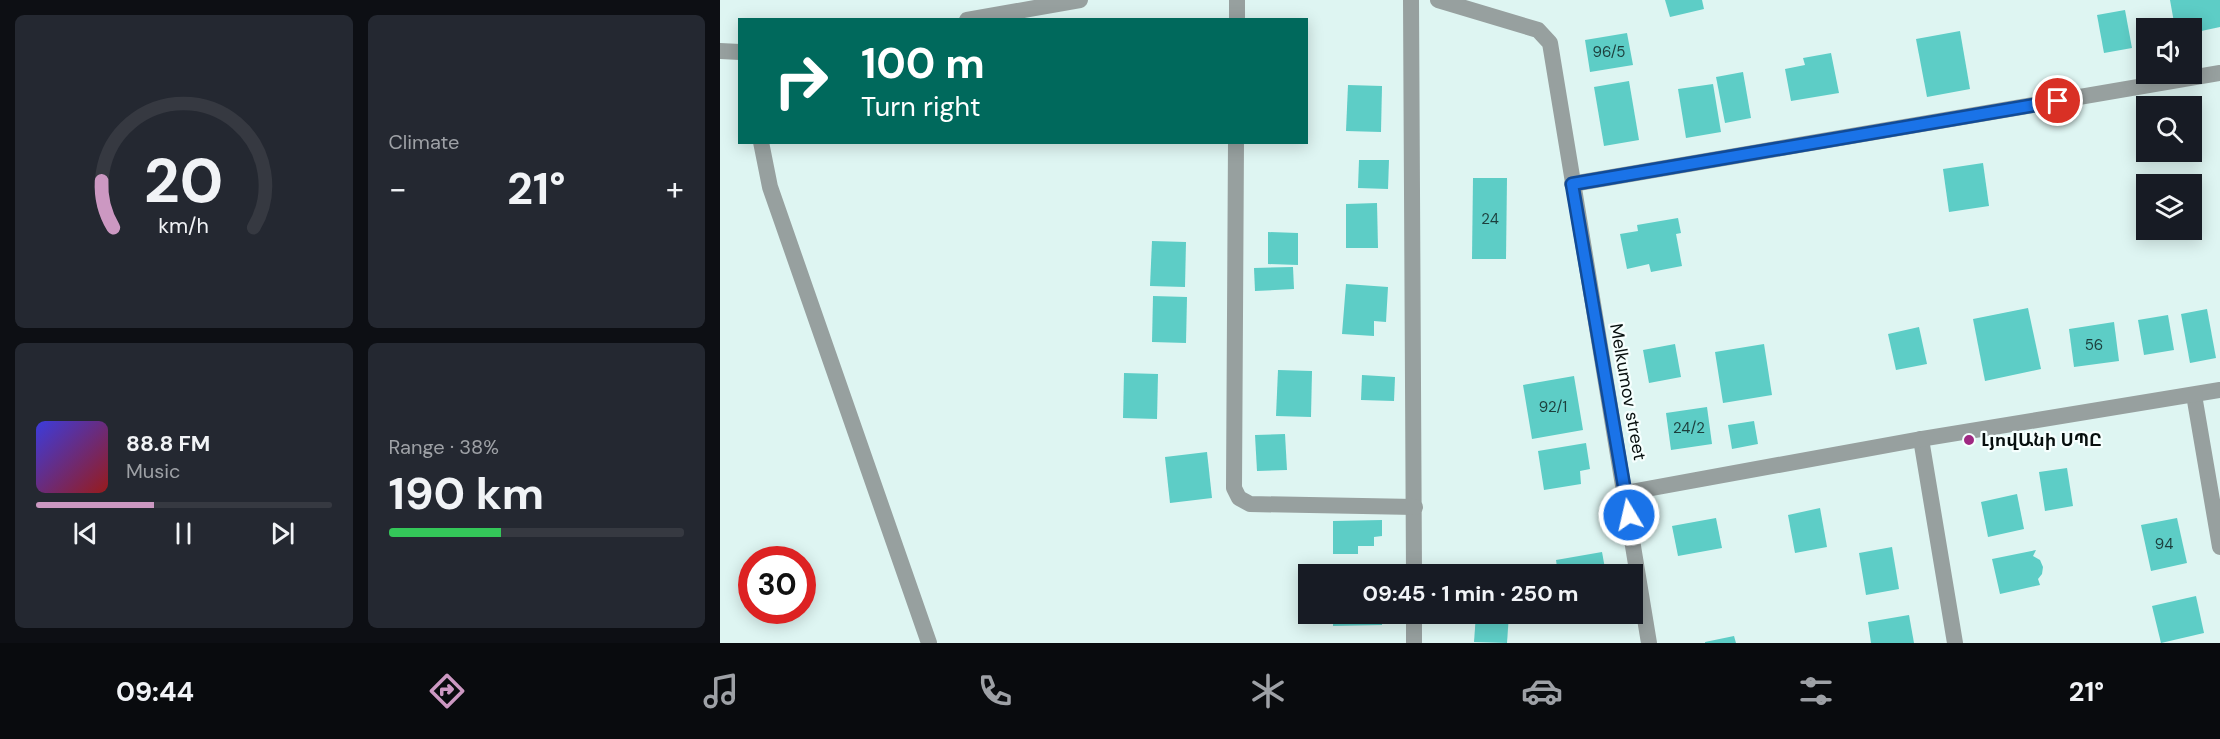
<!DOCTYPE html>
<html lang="en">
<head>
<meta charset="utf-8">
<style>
	body { margin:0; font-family:"DM Sans","Noto Sans Armenian",sans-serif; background:#242831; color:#f1f3f6; height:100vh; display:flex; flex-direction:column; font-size:22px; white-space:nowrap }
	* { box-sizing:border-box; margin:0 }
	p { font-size:20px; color:#9ea1a6 }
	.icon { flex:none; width:33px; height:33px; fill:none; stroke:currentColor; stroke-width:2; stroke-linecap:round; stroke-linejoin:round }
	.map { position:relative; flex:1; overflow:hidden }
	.panel { display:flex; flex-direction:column; gap:15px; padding:15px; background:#0d0f14; width:720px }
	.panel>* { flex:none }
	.top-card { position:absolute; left:18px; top:18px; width:570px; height:126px; border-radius:0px; box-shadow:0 3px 15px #0003; background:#00695c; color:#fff; overflow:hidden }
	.tools { position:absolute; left:1416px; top:18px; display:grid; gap:12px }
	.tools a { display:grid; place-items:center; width:66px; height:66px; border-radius:0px; background:#171b24; box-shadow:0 3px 15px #0003; font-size:30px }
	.speed { position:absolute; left:18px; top:546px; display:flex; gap:12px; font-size:30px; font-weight:700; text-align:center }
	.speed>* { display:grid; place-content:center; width:78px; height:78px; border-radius:50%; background:#171b24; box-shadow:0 3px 15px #0003; line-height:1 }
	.speed .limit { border:9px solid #d22; background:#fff; color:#111 }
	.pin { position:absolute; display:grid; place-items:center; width:51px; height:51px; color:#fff; margin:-26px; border:3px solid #fff; border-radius:50%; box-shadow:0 2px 6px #0007 }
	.me { position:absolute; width:66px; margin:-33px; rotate:351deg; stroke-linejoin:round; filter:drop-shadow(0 0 4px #0008) }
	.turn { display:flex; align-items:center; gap:21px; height:126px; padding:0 24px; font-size:27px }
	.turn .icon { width:78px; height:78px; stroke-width:2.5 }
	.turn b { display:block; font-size:42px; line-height:51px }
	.big { font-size:45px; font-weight:700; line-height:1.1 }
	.panel .widget { flex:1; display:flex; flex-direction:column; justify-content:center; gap:9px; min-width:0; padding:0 21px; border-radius:9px; background:#242831 }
	.panel .dial { align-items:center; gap:0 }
	.dial svg { height:156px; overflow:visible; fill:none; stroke:#363941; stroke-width:7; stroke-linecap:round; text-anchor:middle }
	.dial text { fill:#f1f3f6; stroke:none }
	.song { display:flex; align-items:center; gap:18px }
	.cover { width:72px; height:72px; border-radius:9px; background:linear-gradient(135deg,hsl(240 70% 55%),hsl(0 70% 35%)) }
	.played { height:6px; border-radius:3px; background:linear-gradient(90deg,#cc98c2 40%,#363941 40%) }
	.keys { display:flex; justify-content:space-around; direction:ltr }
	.heat { display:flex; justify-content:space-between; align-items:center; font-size:33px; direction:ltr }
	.charge { height:9px; border-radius:4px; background:linear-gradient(90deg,#34c759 38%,#363941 0) }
	.panel .tiles { flex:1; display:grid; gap:15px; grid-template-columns:repeat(2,1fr) }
	.trip { position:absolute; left:578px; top:564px; width:345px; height:60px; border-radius:0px; background:#171b24; box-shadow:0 3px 15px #0003; font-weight:700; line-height:60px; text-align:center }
	.tab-bar { display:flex; height:96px; justify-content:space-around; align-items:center; background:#090b0e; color:#9ea1a6 }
	.tab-bar .icon { width:42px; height:42px }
	.tab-bar .active { color:#cc98c2 }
	.tab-bar b { font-size:27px; color:#f1f3f6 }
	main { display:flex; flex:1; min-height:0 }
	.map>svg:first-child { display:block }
	.building { fill:#5dcdc6 }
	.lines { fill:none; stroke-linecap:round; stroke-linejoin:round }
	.minor { stroke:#97a09f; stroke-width:16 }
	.route-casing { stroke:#114b97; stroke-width:15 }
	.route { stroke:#1a73e8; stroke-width:10 }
	.poi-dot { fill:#9f2882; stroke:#f6fffe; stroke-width:2 }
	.labels { text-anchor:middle; stroke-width:4.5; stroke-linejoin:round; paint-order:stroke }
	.number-label { font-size:15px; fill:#1c3e3c }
	.street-label { font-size:18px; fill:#070f0e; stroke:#f6fffe }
	.poi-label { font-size:18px; font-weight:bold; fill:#070f0e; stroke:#f6fffe; text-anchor:start }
</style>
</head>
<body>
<main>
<section class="panel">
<div class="tiles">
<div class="widget dial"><svg viewBox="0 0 100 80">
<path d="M14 69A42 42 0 1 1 86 69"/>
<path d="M14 69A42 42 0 0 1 8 45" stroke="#cc98c2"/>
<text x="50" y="56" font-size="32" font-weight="700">20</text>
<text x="50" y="72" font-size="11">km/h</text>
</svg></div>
<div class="widget"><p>Climate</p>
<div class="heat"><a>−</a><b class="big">21°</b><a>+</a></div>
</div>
<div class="widget">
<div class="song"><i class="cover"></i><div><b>88.8 FM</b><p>Music</p></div></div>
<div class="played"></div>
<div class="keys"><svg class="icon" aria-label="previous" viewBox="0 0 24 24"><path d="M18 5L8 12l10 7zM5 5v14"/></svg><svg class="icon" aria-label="pause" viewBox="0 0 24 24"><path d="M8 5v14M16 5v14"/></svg><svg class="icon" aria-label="next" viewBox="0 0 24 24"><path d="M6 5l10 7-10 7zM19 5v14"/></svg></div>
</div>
<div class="widget"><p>Range · 38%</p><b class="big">190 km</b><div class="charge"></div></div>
</div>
</section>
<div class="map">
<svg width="1500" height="643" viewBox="0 0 1500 643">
	<rect width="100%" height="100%" fill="#def5f2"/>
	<g class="building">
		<polygon points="945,0 982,0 984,9 950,17"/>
		<polygon points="1450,0 1500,0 1500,27 1472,33 1472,28 1455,28"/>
		<polygon points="1405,10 1412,48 1384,53 1377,15"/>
		<polygon points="1240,31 1250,89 1207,97 1196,39"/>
		<polygon points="907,33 913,65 870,72 865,40"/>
		<polygon points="1111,53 1119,93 1071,101 1065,69 1085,65 1083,58"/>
		<polygon points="1023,72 1031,118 1005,123 996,77"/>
		<polygon points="909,81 919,140 884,146 874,87"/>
		<polygon points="993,84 1001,132 966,138 958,89"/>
		<polygon points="628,85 662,86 661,132 626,131"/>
		<polygon points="639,160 669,160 668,189 638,188"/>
		<polygon points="1263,163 1269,206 1229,212 1223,169"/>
		<polygon points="753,178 787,178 786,259 752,259"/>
		<polygon points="657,203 658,248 626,248 626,204"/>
		<polygon points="958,218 961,233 956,234 962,266 931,272 929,264 907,269 900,234 918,231 917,225"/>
		<polygon points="548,232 578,233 578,265 548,264"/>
		<polygon points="432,241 466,242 465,287 430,286"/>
		<polygon points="573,267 574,289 535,291 534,268"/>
		<polygon points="626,284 668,287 666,322 654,321 654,336 622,334"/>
		<polygon points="433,296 467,297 466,343 432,342"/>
		<polygon points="1308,308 1321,369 1265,381 1253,319"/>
		<polygon points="1487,309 1496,358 1470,363 1461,314"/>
		<polygon points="1448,315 1454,350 1424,355 1418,320"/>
		<polygon points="1394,322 1399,361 1354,367 1349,329"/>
		<polygon points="1199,327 1207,364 1176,370 1168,334"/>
		<polygon points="955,344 961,377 929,383 923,350"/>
		<polygon points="1044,344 1052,395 1003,403 995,352"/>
		<polygon points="558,370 592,371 591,417 556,416"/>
		<polygon points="404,373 438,374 437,419 403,418"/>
		<polygon points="642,375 675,377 674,401 641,400"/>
		<polygon points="854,376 863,430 812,439 803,385"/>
		<polygon points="987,407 992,444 951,450 946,413"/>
		<polygon points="1034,421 1038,444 1012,449 1008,425"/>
		<polygon points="565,434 567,470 537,471 535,435"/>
		<polygon points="866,443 870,469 860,471 861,484 824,490 818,451"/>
		<polygon points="487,452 492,498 450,503 445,457"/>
		<polygon points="1347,468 1353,506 1325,511 1319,472"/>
		<polygon points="1297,494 1304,529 1268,537 1261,502"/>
		<polygon points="1100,508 1107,547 1075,553 1068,515"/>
		<polygon points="996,518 1002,548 958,556 952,526"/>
		<polygon points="1457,518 1467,563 1431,571 1421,525"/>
		<polygon points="662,520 662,536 654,537 654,546 638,546 638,554 613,554 613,521"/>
		<polygon points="1172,547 1179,589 1146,595 1139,553"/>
		<polygon points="1316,550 1313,556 1320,560 1323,567 1322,574 1318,579 1320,585 1280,594 1272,559"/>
		<polygon points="882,552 886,574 838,574 836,560"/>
		<polygon points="759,566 791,568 791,574 758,574"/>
		<polygon points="1476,596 1484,633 1441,643 1432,606"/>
		<polygon points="613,614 662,614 662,625 613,626"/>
		<polygon points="756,614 789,614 787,643 754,642"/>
		<polygon points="1189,615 1194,643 1151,643 1148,622"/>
		<polygon points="1014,636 1016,643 985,643 985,642"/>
	</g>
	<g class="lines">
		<g class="minor">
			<polyline points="691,0 694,574"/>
			<polyline points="718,0 818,30 830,43 929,643"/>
			<polyline points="247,20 360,0"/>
			<polyline points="517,20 517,0"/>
			<polyline points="0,51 20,52"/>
			<polyline points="41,142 50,187 209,643"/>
			<polyline points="516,142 514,488 519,498 530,504 695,507"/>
			<polyline points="852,184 1500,73"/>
			<polyline points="1474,395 1500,547"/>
			<polyline points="1201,439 1235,643"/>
			<polyline points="905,493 1201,439 1500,390"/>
			<polyline points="694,643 694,614"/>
		</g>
	</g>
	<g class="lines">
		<defs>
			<polyline id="route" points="909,515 852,184 1338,101"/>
		</defs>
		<use href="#route" class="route-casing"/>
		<use href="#route" class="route"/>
	</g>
	<circle class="poi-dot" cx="1249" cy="440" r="6"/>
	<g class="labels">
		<g class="number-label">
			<text x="889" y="57">96/5</text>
			<text x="770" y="224">24</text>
			<text x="1374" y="350">56</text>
			<text x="833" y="412">92/1</text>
			<text x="969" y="433">24/2</text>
			<text x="1444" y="549">94</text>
		</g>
		<g class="street-label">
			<text transform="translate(908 392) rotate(80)" y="6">Melkumov street</text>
		</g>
		<g class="poi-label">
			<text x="1261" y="446">ԼյովԱնի ՍՊԸ</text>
		</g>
	</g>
</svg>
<div class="tools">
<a><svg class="icon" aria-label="sound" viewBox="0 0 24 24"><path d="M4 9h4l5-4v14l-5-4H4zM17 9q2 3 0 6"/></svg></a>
<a><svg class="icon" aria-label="search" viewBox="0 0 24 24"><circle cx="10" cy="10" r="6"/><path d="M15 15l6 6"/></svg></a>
<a><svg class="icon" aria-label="layers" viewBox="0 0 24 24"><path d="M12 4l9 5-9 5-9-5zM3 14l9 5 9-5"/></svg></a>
</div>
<div class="speed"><div class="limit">30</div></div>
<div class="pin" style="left:1338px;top:101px;background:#d93025"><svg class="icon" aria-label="arrive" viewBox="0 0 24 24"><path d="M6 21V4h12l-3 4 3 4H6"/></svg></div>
<svg class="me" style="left:909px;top:515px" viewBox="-20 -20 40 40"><circle r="17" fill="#1a73e8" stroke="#fff" stroke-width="3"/><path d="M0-11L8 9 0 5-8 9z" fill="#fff"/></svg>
<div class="trip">09:45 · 1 min · 250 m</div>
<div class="top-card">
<div class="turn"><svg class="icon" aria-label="right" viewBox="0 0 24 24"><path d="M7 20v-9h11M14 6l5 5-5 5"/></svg><div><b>100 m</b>Turn right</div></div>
</div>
</div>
</main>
<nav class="tab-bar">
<b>09:44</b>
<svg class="icon active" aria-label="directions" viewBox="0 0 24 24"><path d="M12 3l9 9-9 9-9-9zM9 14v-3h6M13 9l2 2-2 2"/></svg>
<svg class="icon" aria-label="music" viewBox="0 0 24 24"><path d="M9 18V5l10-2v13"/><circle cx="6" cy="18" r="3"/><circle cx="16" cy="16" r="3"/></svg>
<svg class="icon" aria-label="phone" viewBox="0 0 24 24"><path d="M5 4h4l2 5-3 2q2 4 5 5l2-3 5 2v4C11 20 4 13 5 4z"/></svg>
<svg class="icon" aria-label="climate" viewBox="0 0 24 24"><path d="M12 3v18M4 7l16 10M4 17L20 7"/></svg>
<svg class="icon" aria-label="car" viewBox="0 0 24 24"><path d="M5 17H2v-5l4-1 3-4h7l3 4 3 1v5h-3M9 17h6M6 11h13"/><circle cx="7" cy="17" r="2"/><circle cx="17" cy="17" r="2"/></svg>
<svg class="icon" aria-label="filters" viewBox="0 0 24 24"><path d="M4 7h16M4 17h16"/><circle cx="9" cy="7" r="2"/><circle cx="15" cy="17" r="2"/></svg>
<b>21°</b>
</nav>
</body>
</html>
